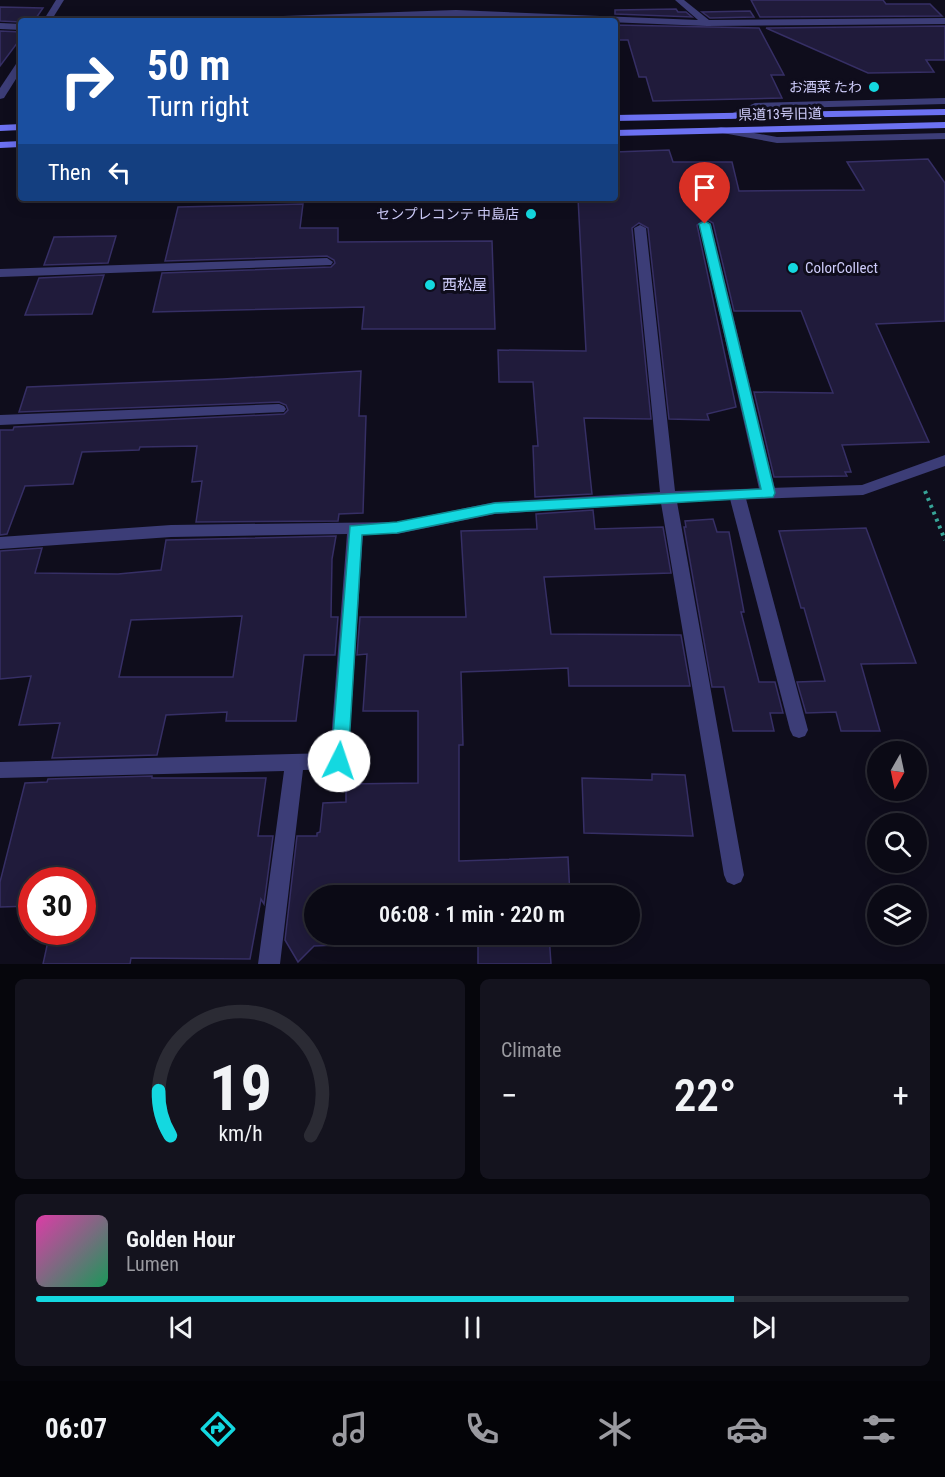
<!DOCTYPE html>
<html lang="en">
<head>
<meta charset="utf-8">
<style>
	body { margin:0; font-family:"Roboto Condensed","Noto Sans JP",sans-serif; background:#14131e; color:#f1f3f6; height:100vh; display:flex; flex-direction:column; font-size:22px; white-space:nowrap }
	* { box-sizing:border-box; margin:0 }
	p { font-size:20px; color:#9a9aa0 }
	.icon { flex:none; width:33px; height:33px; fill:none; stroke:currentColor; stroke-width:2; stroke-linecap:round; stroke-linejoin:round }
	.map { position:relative; height:964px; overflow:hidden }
	.drawer { display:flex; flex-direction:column; gap:15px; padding:15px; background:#06060c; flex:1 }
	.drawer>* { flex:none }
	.banner { position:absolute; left:18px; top:18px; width:600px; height:183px; border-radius:6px; box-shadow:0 3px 15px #0003,0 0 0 2px #2b2b34; background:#1a4fa0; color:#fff; overflow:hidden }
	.needle { width:39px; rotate:189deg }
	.buttons { position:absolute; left:867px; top:741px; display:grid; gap:12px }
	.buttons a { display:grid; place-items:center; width:60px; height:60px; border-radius:50%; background:#0b0a15; box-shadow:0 3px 15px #0003,0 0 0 2px #2b2b34; font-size:30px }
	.speed { position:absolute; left:18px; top:867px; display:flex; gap:12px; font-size:30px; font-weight:700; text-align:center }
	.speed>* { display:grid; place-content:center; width:78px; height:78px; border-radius:50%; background:#0b0a15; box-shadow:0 3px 15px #0003,0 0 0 2px #2b2b34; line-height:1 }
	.speed .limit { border:9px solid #d22; background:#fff; color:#111 }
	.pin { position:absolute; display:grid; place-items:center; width:51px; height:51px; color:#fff; margin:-62px -26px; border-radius:50% 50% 50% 0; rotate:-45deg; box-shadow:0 0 6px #0007 }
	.pin .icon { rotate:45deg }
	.me { position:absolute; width:66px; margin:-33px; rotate:4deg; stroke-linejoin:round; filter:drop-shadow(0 0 4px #0008) }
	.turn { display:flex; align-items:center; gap:21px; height:126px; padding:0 30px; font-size:27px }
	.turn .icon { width:78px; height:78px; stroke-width:2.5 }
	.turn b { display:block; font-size:42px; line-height:51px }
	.then { display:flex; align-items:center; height:57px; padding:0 30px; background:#0003; gap:12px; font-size:22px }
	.big { font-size:45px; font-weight:600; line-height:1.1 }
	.drawer .tile { flex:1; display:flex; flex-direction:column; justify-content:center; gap:9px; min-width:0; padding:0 21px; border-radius:9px; background:#14131e }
	.drawer .dial { align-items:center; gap:0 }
	.dial svg { height:156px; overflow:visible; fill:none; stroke:#2b2b34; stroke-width:7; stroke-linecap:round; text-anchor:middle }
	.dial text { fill:#f1f3f6; stroke:none }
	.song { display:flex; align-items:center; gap:18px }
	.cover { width:72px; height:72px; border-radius:9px; background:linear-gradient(135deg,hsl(320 70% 55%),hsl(150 70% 35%)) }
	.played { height:6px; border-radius:3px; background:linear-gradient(90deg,#14d8e0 80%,#2b2b34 80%) }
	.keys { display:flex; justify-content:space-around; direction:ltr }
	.heat { display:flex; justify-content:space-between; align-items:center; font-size:33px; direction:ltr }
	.drawer .tiles { flex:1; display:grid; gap:15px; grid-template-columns:1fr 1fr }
	.tile:last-child { grid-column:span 2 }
	.trip { position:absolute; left:304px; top:885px; width:336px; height:60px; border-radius:30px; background:#0b0a15; box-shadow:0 3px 15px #0003,0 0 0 2px #2b2b34; font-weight:600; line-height:60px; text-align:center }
	.tab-bar { display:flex; height:96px; justify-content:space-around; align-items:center; background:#040408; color:#9a9aa0 }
	.tab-bar .icon { width:42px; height:42px }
	.tab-bar .active { color:#14d8e0 }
	.tab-bar b { font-size:27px; color:#f1f3f6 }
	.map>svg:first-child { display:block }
	.building { fill:#201b3b; stroke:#362f65; stroke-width:1.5; fill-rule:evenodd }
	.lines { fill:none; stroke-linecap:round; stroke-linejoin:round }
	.path { stroke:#37a497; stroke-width:4; stroke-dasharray:3 4.5; stroke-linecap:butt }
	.lane { fill:#3c3d77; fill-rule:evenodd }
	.street { fill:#3c3d77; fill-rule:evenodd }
	.secondary { fill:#6c71f2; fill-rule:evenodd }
	.route { fill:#14d8e0; stroke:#0d8c92; stroke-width:1.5 }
	.poi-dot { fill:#14d8e0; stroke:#0f0d1c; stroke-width:2 }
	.labels { text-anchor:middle; stroke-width:6; stroke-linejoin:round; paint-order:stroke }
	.far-poi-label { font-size:14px; fill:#cfcdfb; stroke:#0f0d1c; text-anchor:end }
	.far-street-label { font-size:14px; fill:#cfcdfb; stroke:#0f0d1c }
	.poi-label { font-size:15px; fill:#cfcdfb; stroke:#0f0d1c; text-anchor:start }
</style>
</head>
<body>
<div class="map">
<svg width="945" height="964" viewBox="0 0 945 964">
	<rect width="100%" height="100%" fill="#0f0d1c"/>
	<g class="building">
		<polygon points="751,0 883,0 886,4 930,4 942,16 760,17"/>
		<polygon points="0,7 43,8 34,21 21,22 0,21"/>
		<polygon points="676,9 678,12 686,12 692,17 615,14 615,10"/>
		<polygon points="750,11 754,17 710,18 702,12"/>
		<polygon points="615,25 759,28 784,75 771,75 782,98 653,101 646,77 639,77 628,40 615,40"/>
		<polygon points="945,26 945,60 926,60 934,72 868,73 766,28"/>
		<polygon points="0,31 21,32 21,38 0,66"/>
		<polygon points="669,150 673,162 732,162 739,191 864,190 847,162 928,159 945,183 945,321 876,324 929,442 842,445 851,472 845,472 847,476 774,477 754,392 833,393 801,311 734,311 713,223 706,219 697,225 736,407 707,414 709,420 669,419 648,228 639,223 632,228 651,419 584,418 592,494 535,497 533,446 538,446 533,382 499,382 498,350 586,351 578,198 615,198 615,152"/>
		<polygon points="303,204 300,228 338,228 338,242 492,241 495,329 362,329 364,307 153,312 162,273 331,267 335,263 334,260 327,256 165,261 178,207"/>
		<polygon points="116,236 108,263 44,265 54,237"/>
		<polygon points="104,275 92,314 25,315 39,278"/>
		<polygon points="361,371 359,416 366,416 363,513 339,514 338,521 196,522 202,481 192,482 197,446 140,447 139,450 82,452 73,484 25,486 7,534 0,535 0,430 13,430 14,427 284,414 288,410 286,405 279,402 19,412 27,387 223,379"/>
		<polygon points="593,510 595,529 663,527 671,573 544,577 551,634 681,635 690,686 569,686 568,668 461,672 463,745 459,745 459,861 568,857 570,896 476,896 476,888 361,890 360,896 315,896 315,934 359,934 359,944 314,946 298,962 285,940 297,836 317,836 317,833 320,832 323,803 346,802 346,784 418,783 418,711 363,711 367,654 357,655 360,617 466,617 461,531 537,529 536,514"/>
		<polygon points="713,519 717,532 729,532 744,612 741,612 759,682 775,682 783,713 770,713 774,731 733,731 724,687 712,687 684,527 686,527 685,521"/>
		<polygon points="866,528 916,663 861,664 880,731 841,731 836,712 806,713 797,682 825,681 804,608 801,608 779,531"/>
		<path d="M336,536L332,559L331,617H338L335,655H304L296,721H226L227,712L166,715L157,755L52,758L60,723L19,725L31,676L0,679V551L42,548L35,573L118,574L161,570L166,540ZM242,616L233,677H119L131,620Z"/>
		<polygon points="652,774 685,775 693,836 584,833 582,778 652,780"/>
		<polygon points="152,776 152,778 266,778 258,836 273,836 264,904 261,899 250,959 131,958 130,964 43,964 50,932 82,932 82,880 32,880 32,906 0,907 0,882 25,783 47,782 48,779"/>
		<polygon points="478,934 549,934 551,964 478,964"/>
	</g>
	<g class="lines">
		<polyline class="path" points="925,491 945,540"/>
		<g class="lane">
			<polygon points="705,221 711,224 776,493 773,497 763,497 760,493 699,224"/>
			<polygon points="737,490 742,491 745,495 808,730 805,736 799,738 793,736 790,730 729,495 732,491"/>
		</g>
		<g class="street">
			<polygon points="56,0 64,0 51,21 43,21"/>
			<polygon points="675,0 684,0 709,20 945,18 945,24 707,26 456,16 299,21 217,21 221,18 456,10 698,20"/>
			<polygon points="0,23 21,24 21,30 0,29"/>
			<polygon points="21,60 21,71 4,98 0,99 0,88 18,61"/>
			<polygon points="945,98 945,104 757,109 731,119 726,116 755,103"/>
			<polygon points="721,127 777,137 945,133 945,139 777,143 717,132 717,128"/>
			<polygon points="640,225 646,228 675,491 862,485 945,455 945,466 863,495 677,502 744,875 741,882 734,885 727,882 724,875 661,503 495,514 397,534 363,534 348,761 346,767 339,769 303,770 280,964 258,964 284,771 0,778 0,762 330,753 347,534 171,537 0,549 0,537 171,525 397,522 495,502 660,492 634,228"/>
			<polygon points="327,258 333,262 331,265 0,277 0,269"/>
			<polygon points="279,404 284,406 286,409 284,412 0,425 0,415"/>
		</g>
		<g class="secondary">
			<polygon points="945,109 945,115 615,121 615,115"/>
			<polygon points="945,122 945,128 615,136 615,130"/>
			<polygon points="21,124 21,130 0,131 0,125"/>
			<polygon points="21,141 21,147 0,148 0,142"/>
		</g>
	</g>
	<polygon class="route" points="705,221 710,224 775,493 773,497 495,513 397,533 362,535 348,761 345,766 339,768 333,766 331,761 350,526 397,522 495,503 761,489 699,224"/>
	<g class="poi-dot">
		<circle cx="874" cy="87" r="6"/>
		<circle cx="531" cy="214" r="6"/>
		<circle cx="793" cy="268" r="6"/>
		<circle cx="430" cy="285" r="6"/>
	</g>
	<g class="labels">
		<g class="far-poi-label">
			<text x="862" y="92">お酒菜 たわ</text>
			<text x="519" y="219">センプレコンテ 中島店</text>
		</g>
		<g class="far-street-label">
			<text transform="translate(780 114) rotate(-1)" y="5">県道13号旧道</text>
		</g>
		<g class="poi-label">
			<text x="805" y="273">ColorCollect</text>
			<text x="442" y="290">西松屋</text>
		</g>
	</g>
</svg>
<div class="buttons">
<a><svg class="needle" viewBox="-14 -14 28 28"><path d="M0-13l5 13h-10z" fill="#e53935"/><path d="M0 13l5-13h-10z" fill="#9a9aa0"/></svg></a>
<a><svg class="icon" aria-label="search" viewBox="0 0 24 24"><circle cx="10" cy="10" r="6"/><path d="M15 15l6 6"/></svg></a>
<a><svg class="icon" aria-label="layers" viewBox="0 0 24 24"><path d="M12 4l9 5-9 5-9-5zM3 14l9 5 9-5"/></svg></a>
</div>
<div class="speed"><div class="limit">30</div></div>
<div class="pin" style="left:705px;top:224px;background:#d93025"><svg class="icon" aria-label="arrive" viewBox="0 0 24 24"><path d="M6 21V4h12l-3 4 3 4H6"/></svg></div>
<svg class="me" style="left:339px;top:761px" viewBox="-20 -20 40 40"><circle r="19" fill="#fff"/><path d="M0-13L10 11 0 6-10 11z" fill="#14d8e0"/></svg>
<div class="trip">06:08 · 1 min · 220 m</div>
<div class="banner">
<div class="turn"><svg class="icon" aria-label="right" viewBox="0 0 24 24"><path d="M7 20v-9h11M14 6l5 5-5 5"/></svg><div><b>50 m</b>Turn right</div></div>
<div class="then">Then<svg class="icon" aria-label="left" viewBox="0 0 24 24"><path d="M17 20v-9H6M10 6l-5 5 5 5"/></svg></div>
</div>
</div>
<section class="drawer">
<div class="tiles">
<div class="tile dial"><svg viewBox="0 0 100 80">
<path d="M14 69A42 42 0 1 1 86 69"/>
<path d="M14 69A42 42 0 0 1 8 46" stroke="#14d8e0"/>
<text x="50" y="56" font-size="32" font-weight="700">19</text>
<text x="50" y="72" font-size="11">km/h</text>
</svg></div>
<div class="tile"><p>Climate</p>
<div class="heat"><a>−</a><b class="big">22°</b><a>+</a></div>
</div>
<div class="tile">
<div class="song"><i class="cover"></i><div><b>Golden Hour</b><p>Lumen</p></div></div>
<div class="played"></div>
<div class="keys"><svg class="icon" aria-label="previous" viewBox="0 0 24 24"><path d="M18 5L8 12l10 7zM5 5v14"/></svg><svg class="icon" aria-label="pause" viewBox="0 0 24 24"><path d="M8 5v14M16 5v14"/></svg><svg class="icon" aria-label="next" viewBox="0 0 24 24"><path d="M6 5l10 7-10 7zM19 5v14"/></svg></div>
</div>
</div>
</section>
<nav class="tab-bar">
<b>06:07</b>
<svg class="icon active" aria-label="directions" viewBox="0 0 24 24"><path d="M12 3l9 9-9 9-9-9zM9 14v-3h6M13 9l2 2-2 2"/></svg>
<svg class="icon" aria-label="music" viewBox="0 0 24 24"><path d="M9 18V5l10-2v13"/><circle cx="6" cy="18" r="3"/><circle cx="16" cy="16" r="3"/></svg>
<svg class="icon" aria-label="phone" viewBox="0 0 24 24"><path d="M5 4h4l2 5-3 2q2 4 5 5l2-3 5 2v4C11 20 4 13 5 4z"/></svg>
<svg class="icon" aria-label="climate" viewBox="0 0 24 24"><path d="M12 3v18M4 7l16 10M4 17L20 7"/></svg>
<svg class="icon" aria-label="car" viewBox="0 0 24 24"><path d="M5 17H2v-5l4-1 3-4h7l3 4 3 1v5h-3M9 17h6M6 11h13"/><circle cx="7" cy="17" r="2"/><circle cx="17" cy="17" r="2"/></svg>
<svg class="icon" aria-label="filters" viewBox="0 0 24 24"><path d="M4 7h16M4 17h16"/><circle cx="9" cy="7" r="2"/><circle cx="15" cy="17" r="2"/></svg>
</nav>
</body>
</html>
